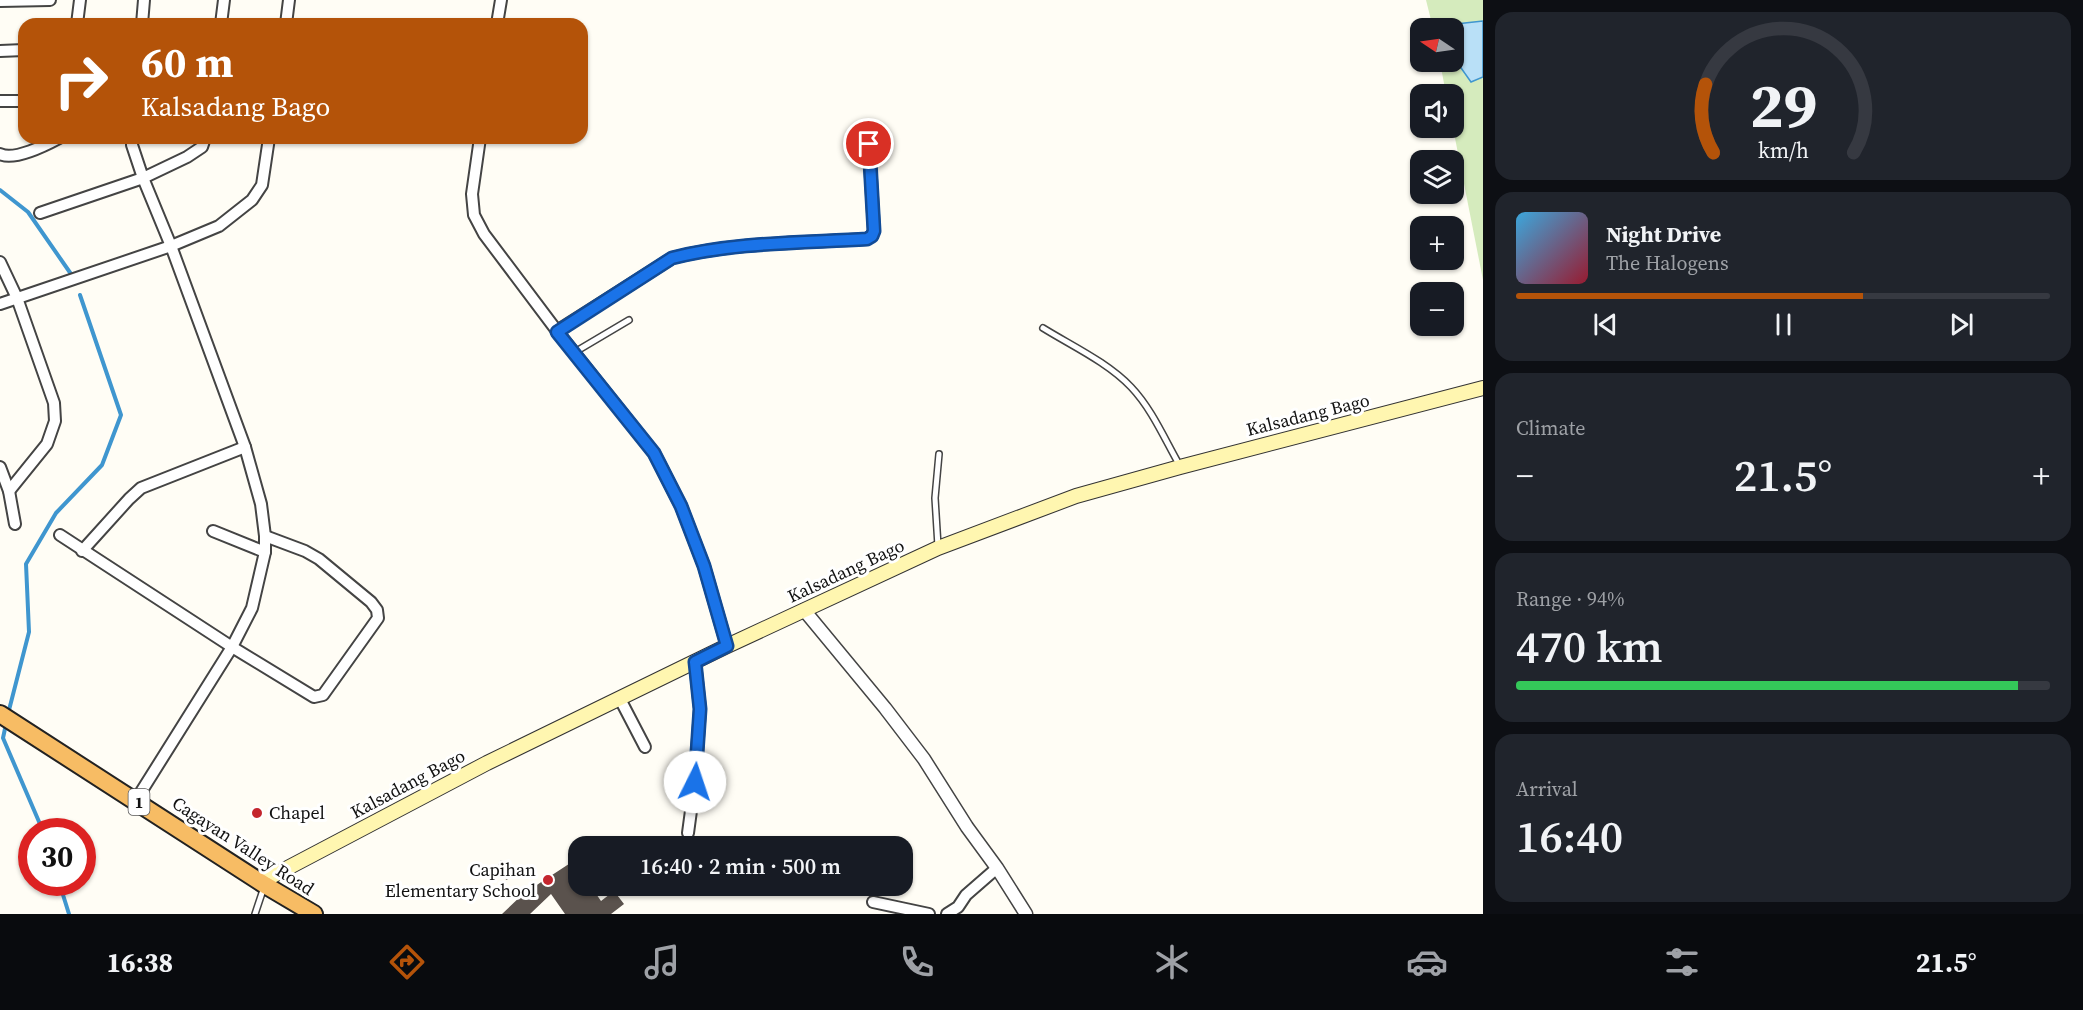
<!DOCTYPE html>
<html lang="en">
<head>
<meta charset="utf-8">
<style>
	body { margin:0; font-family:"Source Serif 4",serif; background:#20242c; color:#f1f3f6; height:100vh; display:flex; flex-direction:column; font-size:22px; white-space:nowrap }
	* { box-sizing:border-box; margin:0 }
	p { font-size:20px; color:#9ea1a6 }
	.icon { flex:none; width:33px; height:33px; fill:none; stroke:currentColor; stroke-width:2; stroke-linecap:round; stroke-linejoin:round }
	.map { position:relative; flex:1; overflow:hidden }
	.panel { display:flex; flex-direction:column; gap:12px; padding:12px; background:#0d0f14; width:600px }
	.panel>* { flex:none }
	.banner { position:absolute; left:18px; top:18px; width:570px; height:126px; border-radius:18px; box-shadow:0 2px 4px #0004; background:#b45309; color:#fff; overflow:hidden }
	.needle { width:39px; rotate:283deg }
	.tools { position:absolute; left:1410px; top:18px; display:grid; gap:12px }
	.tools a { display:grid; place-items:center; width:54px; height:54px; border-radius:12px; background:#171b24; box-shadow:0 2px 4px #0004; font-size:30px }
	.speed { position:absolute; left:18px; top:818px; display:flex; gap:12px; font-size:30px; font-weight:700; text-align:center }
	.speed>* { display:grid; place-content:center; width:78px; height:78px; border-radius:50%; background:#171b24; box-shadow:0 2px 4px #0004; line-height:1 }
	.speed .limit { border:9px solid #d22; background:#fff; color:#111 }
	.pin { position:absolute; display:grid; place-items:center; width:51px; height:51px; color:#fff; margin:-26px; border:3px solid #fff; border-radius:50%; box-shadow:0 2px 6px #0007 }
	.me { position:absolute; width:66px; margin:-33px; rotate:4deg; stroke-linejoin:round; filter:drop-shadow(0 0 4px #0008) }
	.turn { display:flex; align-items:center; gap:21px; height:126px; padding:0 24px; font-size:27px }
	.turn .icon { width:78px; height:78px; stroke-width:2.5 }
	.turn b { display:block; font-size:42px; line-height:51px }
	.big { font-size:45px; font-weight:600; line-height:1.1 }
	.panel .card { flex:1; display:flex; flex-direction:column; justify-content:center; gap:9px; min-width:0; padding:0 21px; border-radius:18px; background:#20242c }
	.panel .dial { align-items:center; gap:0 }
	.dial svg { height:156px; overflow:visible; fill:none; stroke:#363941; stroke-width:7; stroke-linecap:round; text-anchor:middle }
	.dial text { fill:#f1f3f6; stroke:none }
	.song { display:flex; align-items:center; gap:18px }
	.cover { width:72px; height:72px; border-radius:9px; background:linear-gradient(135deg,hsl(200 70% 55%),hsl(350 70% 35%)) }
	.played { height:6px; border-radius:3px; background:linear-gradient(90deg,#b45309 65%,#363941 65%) }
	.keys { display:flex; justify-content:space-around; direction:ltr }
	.heat { display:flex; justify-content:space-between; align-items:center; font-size:33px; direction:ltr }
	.charge { height:9px; border-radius:4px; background:linear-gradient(90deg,#34c759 94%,#363941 0) }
	.trip { position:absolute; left:568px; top:836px; width:345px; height:60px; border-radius:18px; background:#171b24; box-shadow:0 2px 4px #0004; font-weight:600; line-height:60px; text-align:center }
	.dock { display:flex; height:96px; justify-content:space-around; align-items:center; background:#090b0e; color:#9ea1a6 }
	.dock .icon { width:42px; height:42px }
	.dock .current { color:#b45309 }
	.dock b { font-size:27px; color:#f1f3f6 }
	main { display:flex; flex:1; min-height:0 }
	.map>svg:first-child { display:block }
	.green { fill:#d5ebbd }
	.water { fill:#b9e0f7; stroke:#3f96cf; stroke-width:1.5 }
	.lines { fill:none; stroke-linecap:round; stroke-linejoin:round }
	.stream { stroke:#3f96cf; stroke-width:4 }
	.building { fill:#5a524d }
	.service-casing { stroke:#444; stroke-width:8 }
	.minor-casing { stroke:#444; stroke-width:14 }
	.tertiary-casing { stroke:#444; stroke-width:15 }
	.secondary-casing { stroke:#333; stroke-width:16 }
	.trunk-casing { stroke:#222; stroke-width:20 }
	.service { stroke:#fff; stroke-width:5 }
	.minor { stroke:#fff; stroke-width:10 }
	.tertiary { stroke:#fff; stroke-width:12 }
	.secondary { stroke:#fff6b0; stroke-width:14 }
	.trunk { stroke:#f7bc64; stroke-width:16 }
	.route-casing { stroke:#114b97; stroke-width:15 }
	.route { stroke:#1a73e8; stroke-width:10 }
	.poi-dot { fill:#c4262e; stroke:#fff; stroke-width:2 }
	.labels { text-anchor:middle; stroke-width:6; stroke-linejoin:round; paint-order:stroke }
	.shield { fill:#fff; stroke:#585858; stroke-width:1.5 }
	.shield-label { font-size:16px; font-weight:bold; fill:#111 }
	.street-label { font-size:18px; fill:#111; stroke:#fff }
	.poi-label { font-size:18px; fill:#111; stroke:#fff; text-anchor:start }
</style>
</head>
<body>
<main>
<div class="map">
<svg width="1483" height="914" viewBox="0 0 1483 914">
	<rect width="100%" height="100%" fill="#fffdf5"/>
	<polygon class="green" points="1426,0 1483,0 1483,280 1453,128 1454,94 1446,94 1440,62 1454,62 1454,28 1433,28"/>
	<polygon class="water" points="1483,21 1483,77 1471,82 1454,58 1454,34 1456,24"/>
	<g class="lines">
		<g class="stream">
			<polyline points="0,190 28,212 71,274"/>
			<polyline points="8,714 29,632 26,564 56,513 102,465 121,415 80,295"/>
			<polyline points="6,724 3,738 43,831"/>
			<polyline points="59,882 69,914"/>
		</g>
	</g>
	<g class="building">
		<polygon points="501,860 514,868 507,880 494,872"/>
		<polygon points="575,860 579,867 579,885 590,885 601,901 614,891 624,904 611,914 565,914 551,894 530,914 502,914 523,894"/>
	</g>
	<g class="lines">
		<defs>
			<g id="service">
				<path d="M1043,328C1072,346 1107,362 1131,387C1152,409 1165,440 1180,466"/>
				<polyline points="575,352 629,320"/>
				<polyline points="938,546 935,498 939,454"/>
				<polyline points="255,914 264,887"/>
			</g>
			<g id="minor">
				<polyline points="0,1 50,0"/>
				<polyline points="77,24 80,0"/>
				<polyline points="142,24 144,0"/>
				<polyline points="221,24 224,0"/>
				<polyline points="286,24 289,0"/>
				<polyline points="497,24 501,0"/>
				<polyline points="0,51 24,50"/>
				<polyline points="0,101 24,101"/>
				<polyline points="132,138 132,145 143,178 171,246 245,447 261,504 265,536 265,552 252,608 232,647 136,800"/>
				<polyline points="480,138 472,194 474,215 484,234 557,331 654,453 681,506 704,566 727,646"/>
				<path d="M0,154C14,161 46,145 59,138"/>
				<polyline points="40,213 143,178 187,157 202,147 205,138"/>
				<polyline points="0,262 17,298 54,403 55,421 47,444 9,491"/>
				<polyline points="0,304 171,246 219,226 252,200 262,185 269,138"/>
				<path d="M557,331L672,258C735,242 802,243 867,239L871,236L874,231L869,144"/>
				<polyline points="0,467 9,491 15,524"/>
				<polyline points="213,531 265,552"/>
				<polyline points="60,535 232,647 314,697 323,695 378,618 377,610 371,602 319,559 305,551 265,536"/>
				<polyline points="82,551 129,499 141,488 245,447"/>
				<polyline points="620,699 645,747"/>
				<polyline points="688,833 695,781 700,709 695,662"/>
				<polyline points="873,902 929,914"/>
				<polyline points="947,914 958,907 966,895 997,868"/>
			</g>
			<polyline id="tertiary" points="804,610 885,708 924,759 967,827 997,868 1026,914"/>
			<polyline id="secondary" points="261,882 487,763 727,646 938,548 1076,496 1180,467 1483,388"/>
			<polyline id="trunk" points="0,714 265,885 314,914"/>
		</defs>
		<use href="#service" class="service-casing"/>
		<use href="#minor" class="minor-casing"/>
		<use href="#tertiary" class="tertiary-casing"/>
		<use href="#secondary" class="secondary-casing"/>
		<use href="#trunk" class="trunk-casing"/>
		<use href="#service" class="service"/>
		<use href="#minor" class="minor"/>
		<use href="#tertiary" class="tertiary"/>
		<use href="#secondary" class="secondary"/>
		<use href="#trunk" class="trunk"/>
	</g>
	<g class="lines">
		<defs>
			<path id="route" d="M695,782L700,709L695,662L727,646L704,566L681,506L654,453L557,332L672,258C735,242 802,243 867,239L872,236L874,231L869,144"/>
		</defs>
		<use href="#route" class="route-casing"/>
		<use href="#route" class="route"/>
	</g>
	<g class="poi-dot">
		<circle cx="257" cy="813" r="6"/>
		<circle cx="548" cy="880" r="6"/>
	</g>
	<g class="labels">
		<rect class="shield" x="128.5" y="789" width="21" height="26" rx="4.5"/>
		<g class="shield-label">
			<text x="139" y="808">1</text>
		</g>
		<g class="street-label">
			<text transform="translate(1308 415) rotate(-14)" y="6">Kalsadang Bago</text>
			<text transform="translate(846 571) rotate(-25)" y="6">Kalsadang Bago</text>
			<text transform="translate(408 784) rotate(-28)" y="6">Kalsadang Bago</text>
			<text transform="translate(243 846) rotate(33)" y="6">Cagayan Valley Road</text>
		</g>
		<g class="poi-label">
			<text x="269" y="819">Chapel</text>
			<text x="536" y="876" text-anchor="end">Capihan<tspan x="536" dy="21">Elementary School</tspan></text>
		</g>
	</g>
</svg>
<div class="tools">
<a><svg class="needle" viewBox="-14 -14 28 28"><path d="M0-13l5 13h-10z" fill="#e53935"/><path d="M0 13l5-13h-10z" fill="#9ea1a6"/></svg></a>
<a><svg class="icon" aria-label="sound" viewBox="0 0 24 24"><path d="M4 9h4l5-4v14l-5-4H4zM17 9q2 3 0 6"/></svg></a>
<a><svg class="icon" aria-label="layers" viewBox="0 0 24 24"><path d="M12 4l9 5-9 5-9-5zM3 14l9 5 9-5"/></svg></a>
<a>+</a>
<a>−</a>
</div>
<div class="speed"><div class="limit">30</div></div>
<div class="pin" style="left:869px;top:144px;background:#d93025"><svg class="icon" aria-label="arrive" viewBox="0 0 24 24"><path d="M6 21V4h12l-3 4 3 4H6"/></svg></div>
<svg class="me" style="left:695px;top:782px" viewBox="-20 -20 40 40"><circle r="19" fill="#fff"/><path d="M0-13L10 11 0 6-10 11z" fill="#1a73e8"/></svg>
<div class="trip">16:40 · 2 min · 500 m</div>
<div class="banner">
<div class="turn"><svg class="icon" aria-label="right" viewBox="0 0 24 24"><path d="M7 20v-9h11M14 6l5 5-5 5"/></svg><div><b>60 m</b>Kalsadang Bago</div></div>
</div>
</div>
<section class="panel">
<div class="card dial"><svg viewBox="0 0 100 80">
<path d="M14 69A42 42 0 1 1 86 69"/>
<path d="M14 69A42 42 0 0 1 10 34" stroke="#b45309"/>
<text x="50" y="56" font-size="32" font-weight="700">29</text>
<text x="50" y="72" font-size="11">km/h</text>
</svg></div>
<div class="card">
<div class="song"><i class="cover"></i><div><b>Night Drive</b><p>The Halogens</p></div></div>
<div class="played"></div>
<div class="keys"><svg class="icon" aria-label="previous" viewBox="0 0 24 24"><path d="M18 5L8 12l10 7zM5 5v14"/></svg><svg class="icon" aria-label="pause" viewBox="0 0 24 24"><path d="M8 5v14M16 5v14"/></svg><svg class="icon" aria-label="next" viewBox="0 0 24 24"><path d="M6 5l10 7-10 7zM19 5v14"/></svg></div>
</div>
<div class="card"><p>Climate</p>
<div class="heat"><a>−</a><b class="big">21.5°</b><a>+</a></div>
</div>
<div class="card"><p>Range · 94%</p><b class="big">470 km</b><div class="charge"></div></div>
<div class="card"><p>Arrival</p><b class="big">16:40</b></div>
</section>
</main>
<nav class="dock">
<b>16:38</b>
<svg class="icon current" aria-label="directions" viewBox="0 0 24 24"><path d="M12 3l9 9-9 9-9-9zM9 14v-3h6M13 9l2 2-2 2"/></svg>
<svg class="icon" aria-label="music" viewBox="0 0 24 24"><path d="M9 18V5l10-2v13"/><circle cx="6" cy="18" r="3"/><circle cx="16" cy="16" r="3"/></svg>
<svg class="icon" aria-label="phone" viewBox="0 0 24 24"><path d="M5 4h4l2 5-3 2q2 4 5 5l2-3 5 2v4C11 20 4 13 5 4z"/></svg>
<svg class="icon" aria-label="climate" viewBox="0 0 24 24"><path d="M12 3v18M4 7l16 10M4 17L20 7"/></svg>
<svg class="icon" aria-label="car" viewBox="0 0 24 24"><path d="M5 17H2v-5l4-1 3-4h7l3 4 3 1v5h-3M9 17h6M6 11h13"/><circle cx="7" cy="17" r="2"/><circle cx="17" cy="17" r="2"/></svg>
<svg class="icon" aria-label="filters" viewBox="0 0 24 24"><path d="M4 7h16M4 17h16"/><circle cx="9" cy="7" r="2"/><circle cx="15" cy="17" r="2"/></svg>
<b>21.5°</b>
</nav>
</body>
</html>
